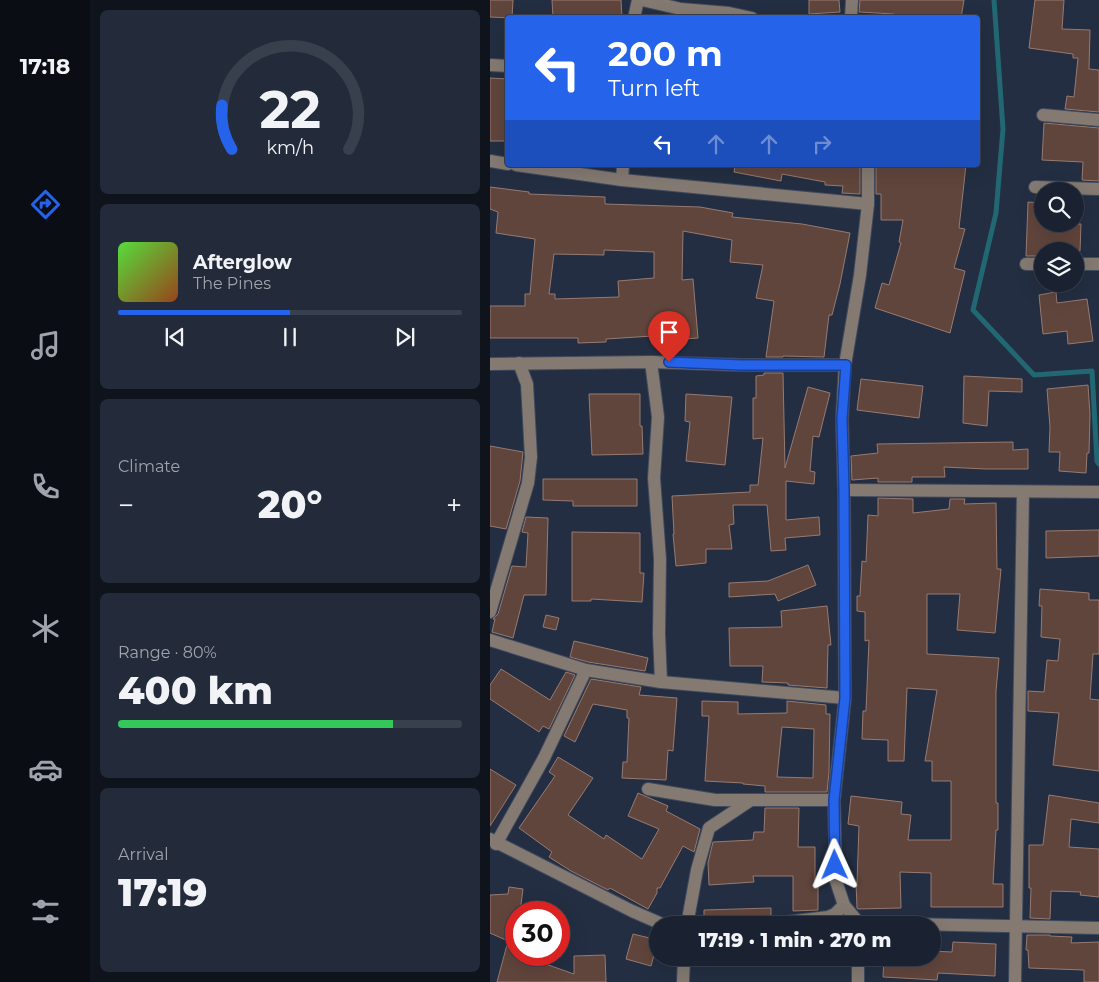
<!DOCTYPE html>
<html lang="en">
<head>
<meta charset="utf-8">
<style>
	body { margin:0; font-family:Montserrat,sans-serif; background:#232a3a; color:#f1f3f6; height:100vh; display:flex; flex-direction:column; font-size:19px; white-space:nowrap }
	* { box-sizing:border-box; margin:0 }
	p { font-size:16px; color:#9fa4ac }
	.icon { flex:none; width:28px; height:28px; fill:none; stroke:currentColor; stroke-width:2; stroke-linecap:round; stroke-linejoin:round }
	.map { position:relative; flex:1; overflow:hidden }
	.panel { display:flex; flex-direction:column; gap:10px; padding:10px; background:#0e131c; width:400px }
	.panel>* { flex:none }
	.guide { position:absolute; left:15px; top:15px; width:475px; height:152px; border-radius:5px; box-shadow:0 5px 20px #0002,0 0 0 1px #383f4d; background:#2563eb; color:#fff; overflow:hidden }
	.tools { position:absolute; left:544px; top:182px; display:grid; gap:10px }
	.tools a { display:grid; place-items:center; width:50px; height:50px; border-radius:50%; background:#1a2232; box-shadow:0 5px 20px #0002,0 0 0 1px #383f4d; font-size:25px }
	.speed { position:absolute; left:15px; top:901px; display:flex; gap:10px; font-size:25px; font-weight:700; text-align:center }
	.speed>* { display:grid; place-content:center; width:65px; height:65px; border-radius:50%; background:#1a2232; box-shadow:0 5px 20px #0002,0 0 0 1px #383f4d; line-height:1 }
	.speed .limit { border:8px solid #d22; background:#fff; color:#111 }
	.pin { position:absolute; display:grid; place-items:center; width:42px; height:42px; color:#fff; margin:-51px -21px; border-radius:50% 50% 50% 0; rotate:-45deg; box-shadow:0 0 5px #0007 }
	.pin .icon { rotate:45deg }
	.me { position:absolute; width:55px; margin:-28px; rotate:359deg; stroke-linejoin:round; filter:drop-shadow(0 0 4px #0008) }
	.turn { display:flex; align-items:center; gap:18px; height:105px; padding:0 20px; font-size:22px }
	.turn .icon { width:65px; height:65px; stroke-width:2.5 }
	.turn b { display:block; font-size:35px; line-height:42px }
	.lanes { display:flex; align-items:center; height:48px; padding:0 20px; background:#0003; justify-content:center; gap:25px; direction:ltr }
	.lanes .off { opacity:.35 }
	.big { font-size:38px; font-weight:800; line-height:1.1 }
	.panel .card { flex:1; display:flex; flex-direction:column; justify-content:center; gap:8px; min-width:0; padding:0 18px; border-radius:8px; background:#232a3a }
	.panel .dial { align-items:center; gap:0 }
	.dial svg { height:130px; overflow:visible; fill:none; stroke:#383f4d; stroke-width:7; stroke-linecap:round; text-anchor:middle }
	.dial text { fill:#f1f3f6; stroke:none }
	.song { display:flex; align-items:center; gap:15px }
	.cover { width:60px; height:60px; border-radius:8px; background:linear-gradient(135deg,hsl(110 70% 55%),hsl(20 70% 35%)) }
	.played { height:5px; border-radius:2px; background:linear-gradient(90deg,#2563eb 50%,#383f4d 50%) }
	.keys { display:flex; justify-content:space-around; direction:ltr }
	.heat { display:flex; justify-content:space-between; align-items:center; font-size:28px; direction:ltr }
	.charge { height:8px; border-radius:4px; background:linear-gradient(90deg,#34c759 80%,#383f4d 0) }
	.trip { position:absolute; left:159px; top:916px; width:292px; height:50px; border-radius:25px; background:#1a2232; box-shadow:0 5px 20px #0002,0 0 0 1px #383f4d; font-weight:800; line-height:50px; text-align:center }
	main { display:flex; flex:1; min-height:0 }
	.dock { display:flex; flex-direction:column; width:90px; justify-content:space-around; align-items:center; background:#0a0e14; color:#9fa4ac }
	.dock .icon { width:35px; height:35px }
	.dock .current { color:#2563eb }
	.dock b { font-size:22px; color:#f1f3f6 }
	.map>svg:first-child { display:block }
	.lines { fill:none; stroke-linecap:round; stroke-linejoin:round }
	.stream { stroke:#216873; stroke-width:5 }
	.building { fill:#60453c; stroke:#977a70; fill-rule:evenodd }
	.minor-casing { stroke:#404a5e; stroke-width:14 }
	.minor { stroke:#847a72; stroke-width:12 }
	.route-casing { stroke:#184099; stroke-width:12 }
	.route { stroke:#2563eb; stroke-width:9 }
</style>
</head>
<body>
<main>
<nav class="dock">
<b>17:18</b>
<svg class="icon current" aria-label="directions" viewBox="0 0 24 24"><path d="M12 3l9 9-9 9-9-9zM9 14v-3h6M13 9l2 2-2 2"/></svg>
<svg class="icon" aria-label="music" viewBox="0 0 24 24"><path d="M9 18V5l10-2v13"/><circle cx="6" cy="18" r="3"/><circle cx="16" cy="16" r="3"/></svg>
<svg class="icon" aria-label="phone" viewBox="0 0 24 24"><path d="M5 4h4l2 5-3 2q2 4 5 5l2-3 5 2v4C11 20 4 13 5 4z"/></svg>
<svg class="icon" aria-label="climate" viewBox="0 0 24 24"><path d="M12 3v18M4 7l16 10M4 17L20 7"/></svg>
<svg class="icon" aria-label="car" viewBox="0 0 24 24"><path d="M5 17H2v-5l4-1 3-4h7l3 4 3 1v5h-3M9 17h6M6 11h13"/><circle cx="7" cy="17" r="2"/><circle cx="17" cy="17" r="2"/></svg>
<svg class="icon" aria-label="filters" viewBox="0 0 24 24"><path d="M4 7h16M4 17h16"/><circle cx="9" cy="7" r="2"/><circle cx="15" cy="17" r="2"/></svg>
</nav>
<section class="panel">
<div class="card dial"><svg viewBox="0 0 100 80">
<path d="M14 69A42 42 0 1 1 86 69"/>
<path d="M14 69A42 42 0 0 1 8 42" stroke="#2563eb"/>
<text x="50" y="56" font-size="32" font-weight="700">22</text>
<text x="50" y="72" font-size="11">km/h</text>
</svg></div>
<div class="card">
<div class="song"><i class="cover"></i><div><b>Afterglow</b><p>The Pines</p></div></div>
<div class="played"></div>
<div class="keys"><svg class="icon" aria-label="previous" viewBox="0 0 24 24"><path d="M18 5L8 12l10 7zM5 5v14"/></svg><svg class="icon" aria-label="pause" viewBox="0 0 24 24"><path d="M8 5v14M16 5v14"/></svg><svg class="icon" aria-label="next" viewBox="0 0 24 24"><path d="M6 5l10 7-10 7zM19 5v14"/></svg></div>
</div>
<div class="card"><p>Climate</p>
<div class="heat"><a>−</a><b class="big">20°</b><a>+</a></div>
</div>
<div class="card"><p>Range · 80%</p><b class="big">400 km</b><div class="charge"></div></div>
<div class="card"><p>Arrival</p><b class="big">17:19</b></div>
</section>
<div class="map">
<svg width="609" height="982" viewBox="0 0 609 982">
	<rect width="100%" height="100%" fill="#232e42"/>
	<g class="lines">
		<polyline class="stream" points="504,0 513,129 506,213 483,310 544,375 602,371 607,461 609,464"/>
	</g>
	<g class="building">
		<polygon points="0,0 23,0 22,18 0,17"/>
		<polygon points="62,0 131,0 132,18 63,18"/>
		<polygon points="319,0 349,0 350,12 319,14"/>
		<polygon points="370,0 474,0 471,18 403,18 404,14 369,12"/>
		<polygon points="545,0 574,0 572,29 600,30 599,69 609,70 609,112 575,109 577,96 584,97 588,58 583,58 583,54 539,48"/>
		<polygon points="0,78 18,79 18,141 0,141"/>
		<polygon points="554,123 609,128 609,181 592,180 593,162 552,160"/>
		<polygon points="245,165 370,165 370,194 352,193 353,186 335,185 335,182 292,174 291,181 244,172"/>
		<polygon points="386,165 476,165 469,228 475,229 464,268 475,271 460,333 385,308 392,283 399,285 411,243 409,242 413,220 391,220 391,194 386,194"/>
		<path d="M0,187L39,192V194L115,197V204L210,207L243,213L242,217L312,224L360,233L350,284L342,315H339L334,357L293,356V357H276L284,301L266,298L273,265L240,262L242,240L193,231L192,280L203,279L208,338L179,340L178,335L116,339V342L88,343V338H0V306H35V294H40L45,239L6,233L8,212L0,209ZM114,250L164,252V278L128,281L129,297L65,299V294H59L64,254L114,255Z"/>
		<polygon points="538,202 552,203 552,224 591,224 590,251 552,251 552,256 536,256"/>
		<polygon points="566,292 567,303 597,299 603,341 578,344 577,331 553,334 549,295"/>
		<polygon points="274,373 293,373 295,468 318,387 340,393 329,437 323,436 320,471 325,472 324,484 296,481 296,520 329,517 330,535 295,538 296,550 281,551 277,505 243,505 244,524 239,525 242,549 216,549 216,563 186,566 183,534 184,534 182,496 260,492 260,485 268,485 273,438 263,439 263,398 266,398 266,376 274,375"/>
		<polygon points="474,376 532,379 532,392 499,391 497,426 473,423"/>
		<polygon points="371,379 433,386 429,418 367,410"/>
		<polygon points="598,385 600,414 599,453 597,453 596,473 569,471 570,452 559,452 560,427 557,389"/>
		<polygon points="99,394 150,394 150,426 152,426 153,454 102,455"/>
		<polygon points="196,394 242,397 235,465 196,461 200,422 195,421"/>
		<polygon points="523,442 523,450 538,449 538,469 496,469 454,467 455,477 422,477 422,482 388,482 388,478 362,480 361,456 388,453 387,444"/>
		<polygon points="0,446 33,452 30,481 16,529 0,526"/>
		<polygon points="53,479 147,479 147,506 83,506 83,501 53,500"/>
		<polygon points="388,498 423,499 423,513 459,509 460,499 475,499 474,504 506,503 507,569 511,569 505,633 467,630 470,594 437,594 437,654 509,658 506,691 506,803 508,803 508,830 506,830 503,884 513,884 513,907 441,907 441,873 410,872 411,908 368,909 367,908 366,883 367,883 369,826 358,824 361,796 412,802 411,814 421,815 418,840 461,840 461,781 442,781 442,761 435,761 447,690 417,688 414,761 398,761 398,740 372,739 373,711 376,711 379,640 375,641 375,612 367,611 367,596 370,596 372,561 376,562 378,515 388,516"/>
		<polygon points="36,517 58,518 56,595 34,595 23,638 2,632 5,619 3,619 8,614 22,566 36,567 38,533 32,532"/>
		<polygon points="609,530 609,556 556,558 556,531"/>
		<polygon points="82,532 150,533 150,573 154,573 152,602 101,599 101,601 82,601"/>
		<polygon points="318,565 326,585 288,601 285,594 239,597 239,583 278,581"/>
		<polygon points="550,589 599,593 599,600 609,600 609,654 603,654 600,699 609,700 609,771 563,765 569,713 538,711 538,691 554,692 557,660 568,661 570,639 551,637 552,606 549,606"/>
		<polygon points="337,606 341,645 338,645 337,688 298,685 298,683 272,682 273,666 240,666 239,628 292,627 291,611"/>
		<polygon points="56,615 69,618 66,630 53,627"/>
		<polygon points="84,641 158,658 155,671 98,662 80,657"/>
		<polygon points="11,669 60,700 76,672 85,675 59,729 53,726 49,732 0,699 0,685"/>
		<polygon points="101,679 151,687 149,695 187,698 183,751 178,750 176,780 132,778 133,762 137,762 139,718 137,718 137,710 103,704 85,742 74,736"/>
		<path d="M212,701L248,702V714L297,713V701L336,705V714H340L339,772L337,792H275V786L253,784V783L215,781L219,716H212ZM292,727L324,729L323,778L287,777Z"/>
		<polygon points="68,757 103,778 78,815 114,839 116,835 152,859 169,829 138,816 148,793 178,806 176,811 210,829 204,852 193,846 170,888 167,888 167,893 158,909 120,888 118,890 81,871 59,857 62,852 29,828 65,776 59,772"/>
		<polygon points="0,769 26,785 0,826"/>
		<polygon points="559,795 609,803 609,823 581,819 579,847 609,849 609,897 590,895 591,892 561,891 560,919 540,918 541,888 539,888 539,845 553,845"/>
		<polygon points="275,808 309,808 308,847 325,847 325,881 328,881 328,910 303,911 303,876 263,876 264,882 219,885 218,863 223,842 263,840 264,832 274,832"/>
		<polygon points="19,887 33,889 30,912 26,912 26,955 50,955 47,961 84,974 84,956 115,955 116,982 7,982 18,941 0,933 0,895 18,894"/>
		<polygon points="281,908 281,916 268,918 264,923 214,925 214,910"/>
		<polygon points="143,934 168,940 161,966 136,959"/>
		<polygon points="537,935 560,935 560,936 582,937 581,943 609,942 609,982 594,982 594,970 539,968 538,950 536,950"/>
		<polygon points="463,942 506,944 505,976 448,973 447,980 393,977 394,958 442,958 442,951 462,952"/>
	</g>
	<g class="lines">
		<defs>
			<g id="minor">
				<polyline points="152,0 191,9 239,13 262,18"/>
				<polyline points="144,18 148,0"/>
				<polyline points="361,18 362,0"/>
				<polyline points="0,65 18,66"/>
				<polyline points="553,115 609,120"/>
				<polyline points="0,161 18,164"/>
				<polyline points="26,165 132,180 378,204"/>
				<polyline points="132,180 133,165"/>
				<polyline points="545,187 609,189"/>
				<polyline points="536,264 552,264"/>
				<polyline points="585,264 609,264"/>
				<polyline points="161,362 168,417 164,478 170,559 169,634 171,682"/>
				<polyline points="0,364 161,362 251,365 355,365"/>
				<polyline points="354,490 609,492"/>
				<polyline points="0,612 38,483 41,457 37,384 29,363"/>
				<polyline points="0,640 96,670 171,682 355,698 344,800 346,881 354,905 369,923 609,928"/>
				<polyline points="355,698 354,490 352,419 355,365 370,275 378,204 378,165"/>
				<polyline points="158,789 225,800 344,800"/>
				<polyline points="0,839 142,911 174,925"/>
				<polyline points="6,844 54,758 96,670"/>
				<polyline points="197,925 207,870 219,828 261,800"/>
				<polyline points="272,925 338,917 345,914 354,905"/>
				<polyline points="193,982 194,958"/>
				<polyline points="368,982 368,958"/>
				<polyline points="525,982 533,492"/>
			</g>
		</defs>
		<use href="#minor" class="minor-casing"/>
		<use href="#minor" class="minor"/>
	</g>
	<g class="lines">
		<defs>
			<polyline id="route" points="179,362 251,365 356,365 352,419 354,490 355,698 344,800 345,865"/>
		</defs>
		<use href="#route" class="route-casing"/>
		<use href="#route" class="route"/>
	</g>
</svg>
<div class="tools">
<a><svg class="icon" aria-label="search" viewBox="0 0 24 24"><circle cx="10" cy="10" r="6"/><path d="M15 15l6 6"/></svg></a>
<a><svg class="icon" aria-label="layers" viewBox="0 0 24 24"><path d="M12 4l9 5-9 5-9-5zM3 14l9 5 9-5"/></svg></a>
</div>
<div class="speed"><div class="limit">30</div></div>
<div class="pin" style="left:179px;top:362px;background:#d93025"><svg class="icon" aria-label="arrive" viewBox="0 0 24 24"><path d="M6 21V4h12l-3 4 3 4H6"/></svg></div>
<svg class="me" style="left:345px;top:865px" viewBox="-20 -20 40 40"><path d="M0-17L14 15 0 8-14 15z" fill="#2563eb" stroke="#fff" stroke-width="4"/></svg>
<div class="trip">17:19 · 1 min · 270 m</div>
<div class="guide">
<div class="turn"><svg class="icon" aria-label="left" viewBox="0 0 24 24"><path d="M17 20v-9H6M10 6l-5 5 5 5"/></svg><div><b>200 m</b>Turn left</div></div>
<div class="lanes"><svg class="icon" aria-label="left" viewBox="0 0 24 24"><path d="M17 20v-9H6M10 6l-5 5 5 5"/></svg><svg class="icon off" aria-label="ahead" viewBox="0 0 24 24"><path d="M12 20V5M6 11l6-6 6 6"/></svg><svg class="icon off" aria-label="ahead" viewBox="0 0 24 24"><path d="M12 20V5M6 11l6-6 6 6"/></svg><svg class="icon off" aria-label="right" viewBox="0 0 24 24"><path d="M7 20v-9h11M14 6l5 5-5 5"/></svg></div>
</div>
</div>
</main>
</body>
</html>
